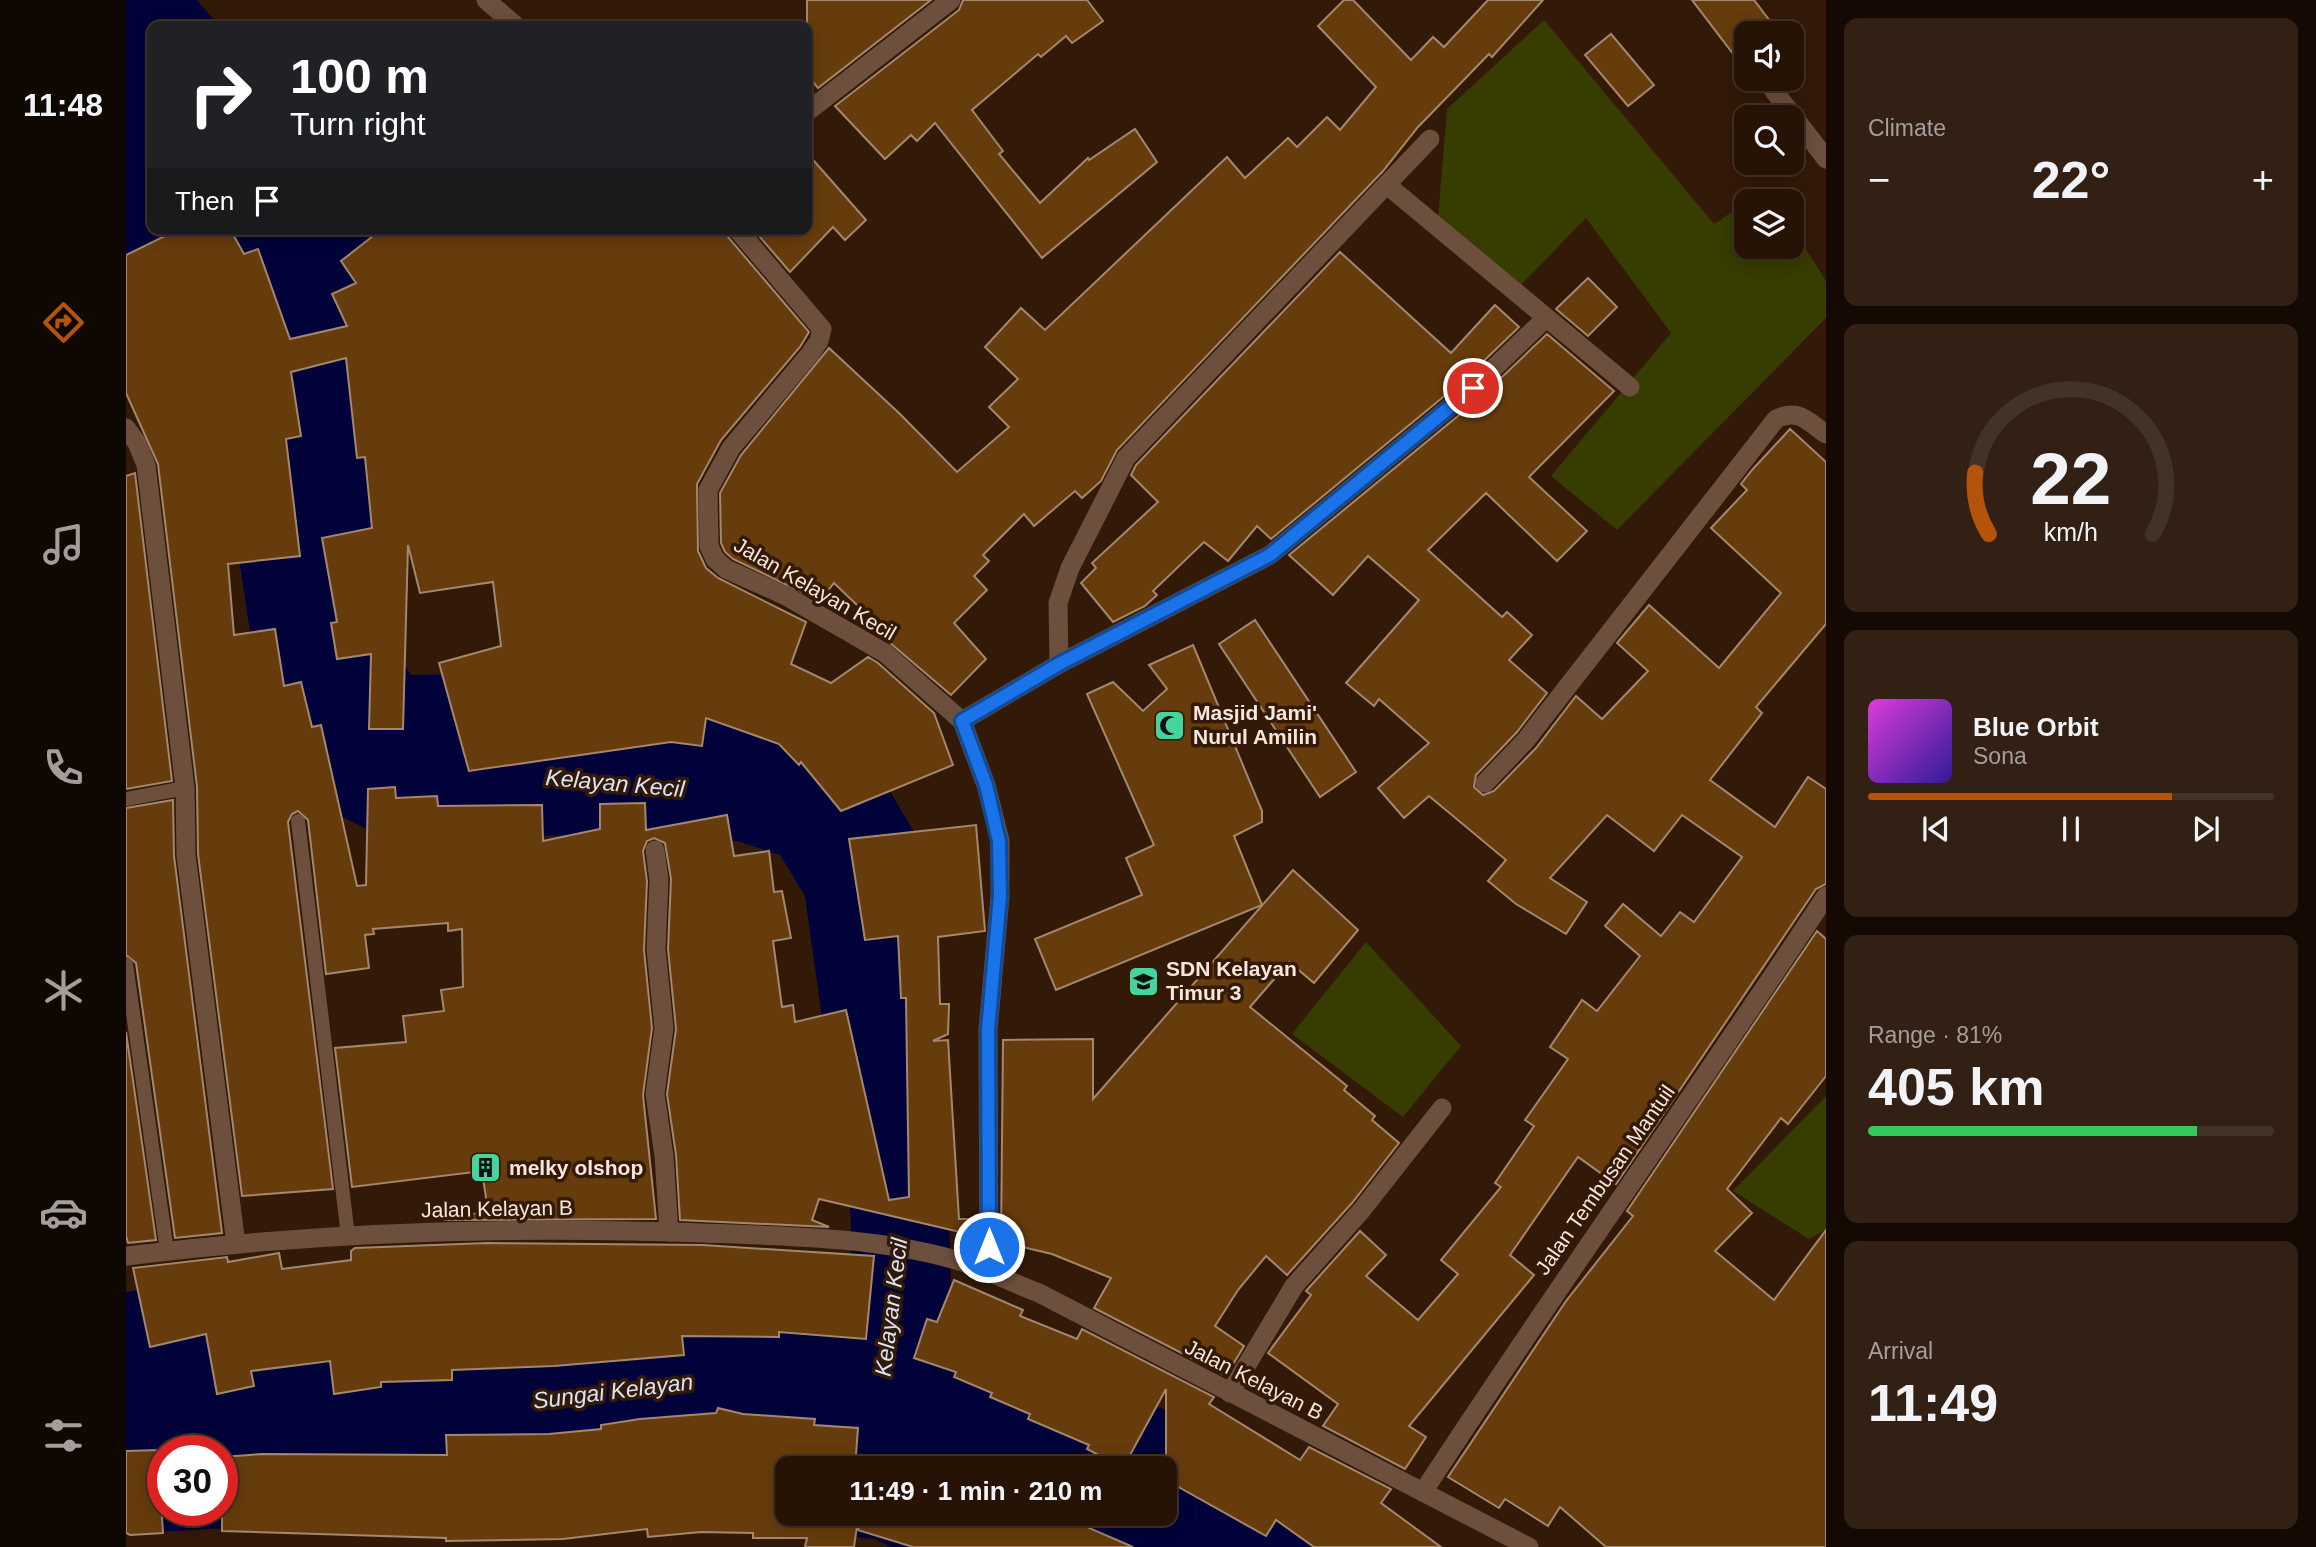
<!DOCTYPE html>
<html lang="en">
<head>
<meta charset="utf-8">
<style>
	body { margin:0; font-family:Helvetica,sans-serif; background:#322014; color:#f1f3f6; height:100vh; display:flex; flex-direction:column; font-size:26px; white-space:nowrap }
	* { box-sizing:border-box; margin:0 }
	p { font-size:23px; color:#a49e9b }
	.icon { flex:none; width:38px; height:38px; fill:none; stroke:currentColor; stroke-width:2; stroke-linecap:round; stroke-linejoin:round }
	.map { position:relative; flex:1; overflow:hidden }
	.side { display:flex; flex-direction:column; gap:18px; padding:18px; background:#150a03; width:490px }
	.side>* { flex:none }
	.top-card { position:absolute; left:21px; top:21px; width:665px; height:214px; border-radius:14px; box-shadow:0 4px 18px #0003,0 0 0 2px #423228; background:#202124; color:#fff; overflow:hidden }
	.buttons { position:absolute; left:1608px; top:21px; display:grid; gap:14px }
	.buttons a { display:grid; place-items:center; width:70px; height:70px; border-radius:14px; background:#261306; box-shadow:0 4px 18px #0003,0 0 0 2px #423228; font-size:35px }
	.speed { position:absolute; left:21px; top:1435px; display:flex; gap:14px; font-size:35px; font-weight:700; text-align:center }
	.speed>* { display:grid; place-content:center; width:91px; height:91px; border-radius:50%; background:#261306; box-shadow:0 4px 18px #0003,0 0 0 2px #423228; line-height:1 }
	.speed .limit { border:10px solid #d22; background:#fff; color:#111 }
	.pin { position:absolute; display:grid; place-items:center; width:60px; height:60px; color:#fff; margin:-30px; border:4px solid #fff; border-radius:50%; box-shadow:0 2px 7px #0007 }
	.me { position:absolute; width:77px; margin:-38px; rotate:0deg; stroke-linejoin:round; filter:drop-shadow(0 0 5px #0008) }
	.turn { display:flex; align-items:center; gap:24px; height:147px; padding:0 28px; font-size:32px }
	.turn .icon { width:91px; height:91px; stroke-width:2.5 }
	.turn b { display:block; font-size:49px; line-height:60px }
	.then { display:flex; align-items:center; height:66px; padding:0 28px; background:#0003; gap:14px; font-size:26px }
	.big { font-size:52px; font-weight:600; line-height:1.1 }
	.side .tile { flex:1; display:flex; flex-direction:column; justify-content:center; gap:10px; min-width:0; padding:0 24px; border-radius:14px; background:#322014 }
	.side .dial { align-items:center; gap:0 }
	.dial svg { height:182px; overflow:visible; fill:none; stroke:#423228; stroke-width:7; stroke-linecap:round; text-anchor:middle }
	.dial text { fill:#f1f3f6; stroke:none }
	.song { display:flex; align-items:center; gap:21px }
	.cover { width:84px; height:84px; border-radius:10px; background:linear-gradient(135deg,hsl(300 70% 55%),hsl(250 70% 35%)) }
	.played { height:7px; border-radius:4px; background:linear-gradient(90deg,#b45309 75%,#423228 75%) }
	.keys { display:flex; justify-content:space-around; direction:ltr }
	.heat { display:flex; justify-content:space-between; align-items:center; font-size:38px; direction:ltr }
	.charge { height:10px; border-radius:5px; background:linear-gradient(90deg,#34c759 81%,#423228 0) }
	.trip { position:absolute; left:649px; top:1456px; width:402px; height:70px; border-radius:14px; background:#261306; box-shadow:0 4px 18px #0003,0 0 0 2px #423228; font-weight:600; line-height:70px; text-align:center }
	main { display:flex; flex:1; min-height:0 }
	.tabs { display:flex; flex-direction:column; width:126px; justify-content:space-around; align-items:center; background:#0f0802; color:#a49e9b }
	.tabs .icon { width:49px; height:49px }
	.tabs .on { color:#b45309 }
	.tabs b { font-size:32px; color:#f1f3f6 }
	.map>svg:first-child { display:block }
	.green { fill:#373c01 }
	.water { fill:#000239; fill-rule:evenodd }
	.building { fill:#673c0c; stroke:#a3876e; stroke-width:2 }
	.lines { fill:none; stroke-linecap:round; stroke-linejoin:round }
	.service { stroke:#6d4f3d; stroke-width:14 }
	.minor { stroke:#6d4f3d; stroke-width:19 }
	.tertiary { stroke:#6d4f3d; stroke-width:19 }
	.route-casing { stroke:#114b97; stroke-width:18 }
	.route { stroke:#1a73e8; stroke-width:12 }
	.labels { text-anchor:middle; stroke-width:7; stroke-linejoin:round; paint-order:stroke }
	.street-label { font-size:21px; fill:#f8e6db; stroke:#331908 }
	.poi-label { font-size:21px; font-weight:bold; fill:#f8e6db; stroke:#331908; text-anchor:start }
	.water-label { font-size:23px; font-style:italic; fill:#d9e4f6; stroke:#331908 }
</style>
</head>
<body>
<main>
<nav class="tabs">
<b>11:48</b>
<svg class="icon on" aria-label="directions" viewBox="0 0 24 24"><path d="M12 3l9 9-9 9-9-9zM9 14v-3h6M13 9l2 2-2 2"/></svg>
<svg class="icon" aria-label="music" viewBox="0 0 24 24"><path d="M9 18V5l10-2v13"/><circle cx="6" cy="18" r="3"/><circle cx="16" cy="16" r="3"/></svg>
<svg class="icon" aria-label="phone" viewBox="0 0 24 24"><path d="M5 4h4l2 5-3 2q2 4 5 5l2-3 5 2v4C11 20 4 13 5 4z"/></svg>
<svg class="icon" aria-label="climate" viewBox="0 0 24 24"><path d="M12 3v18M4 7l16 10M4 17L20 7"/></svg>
<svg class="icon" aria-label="car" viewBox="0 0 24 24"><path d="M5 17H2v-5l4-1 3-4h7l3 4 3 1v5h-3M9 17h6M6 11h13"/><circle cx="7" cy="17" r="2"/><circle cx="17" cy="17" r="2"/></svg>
<svg class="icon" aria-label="filters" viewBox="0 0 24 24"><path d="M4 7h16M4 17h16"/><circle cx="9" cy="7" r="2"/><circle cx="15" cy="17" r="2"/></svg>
</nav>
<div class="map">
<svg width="1700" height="1547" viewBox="0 0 1700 1547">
	<rect width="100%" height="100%" fill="#331908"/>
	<g class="green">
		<polygon points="1418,20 1588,224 1620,202 1620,247 1666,247 1666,227 1700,281 1700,318 1491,530 1425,476 1545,333 1460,218 1394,286 1312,218 1321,109"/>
		<polygon points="1240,942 1335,1046 1277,1117 1166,1034"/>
		<polygon points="1700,1096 1700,1230 1683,1239 1607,1191"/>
	</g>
	<path class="water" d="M0,0H71L93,26H26V229H244L283,302L259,634L285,675L546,669L759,783L800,852L813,947L826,1306L1070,1425L1306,1547H766L748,1539L567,1519L116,1527L0,1534V1292L147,1268L718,1276L724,1269C726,1231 726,1199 716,1163L679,896L654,855L611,841L494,833L314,840L250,834L213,815L129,665L98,458L0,259ZM37,1451H96V1510H37ZM662,1468H1040V1514H662Z"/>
	<g class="building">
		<polygon points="681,0 805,0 692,88 681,75"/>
		<polygon points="837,0 961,0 977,21 946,43 940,36 915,57 912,54 846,110 877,151 873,154 914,203 962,158 963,160 1009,129 1031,162 916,258 809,123 791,141 785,135 759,159 709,106 833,10"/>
		<polygon points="1218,0 1227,0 1285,60 1307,37 1318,47 1362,0 1417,0 1366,57 1363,54 1292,127 1257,171 991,450 975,481 956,498 949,491 908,526 898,514 857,555 863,561 848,576 861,590 828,623 860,659 825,695 756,636 759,632 708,583 694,601 607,559 599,552 595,543 594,493 615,455 703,348 774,414 831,472 883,427 863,407 892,379 859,347 895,308 919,330 1101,157 1119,178 1162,138 1171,147 1201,117 1214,130 1250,87 1192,26"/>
		<polygon points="1566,0 1628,0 1647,25 1636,33 1620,33 1620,45 1608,55"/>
		<polygon points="1485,34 1528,85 1502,106 1459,55"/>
		<polygon points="681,153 740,220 719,240 707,227 664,272 627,229 681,229"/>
		<polygon points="53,229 104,229 118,254 132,249 164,339 221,326 206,294 230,283 215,261 256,229 599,229 602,237 683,332 674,347 595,440 571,484 572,551 580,568 592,578 680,622 665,664 705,683 742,657 752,663 808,713 827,765 715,811 675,762 673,765 653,744 580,718 576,746 545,742 343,771 313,663 375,646 367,582 294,593 282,545 277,729 243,729 245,654 211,659 205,623 211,622 196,538 246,528 239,457 231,458 220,358 165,372 175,436 160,439 174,556 102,564 108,635 149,629 158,686 175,682 186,727 195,725 231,886 240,885 242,789 269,787 270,798 311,796 312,806 416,805 417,841 474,829 474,804 519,803 520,830 601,815 608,856 643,851 648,892 656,891 665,938 647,941 656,1007 667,1005 669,1022 720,1010 763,1200 783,1197 780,998 775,998 772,936 739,940 723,839 850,825 859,931 812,937 814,1004 823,1004 822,1034 807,1041 822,1040 833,1219 851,1219 851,1236 693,1199 686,1220 703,1227 554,1220 550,1155 541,1094 550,1029 542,949 545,879 539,843 528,838 521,841 517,851 521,881 518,950 526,1028 517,1095 530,1219 318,1220 362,1211 356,1171 226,1187 209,1048 280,1042 277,1016 318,1011 315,990 337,987 336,929 322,931 322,923 247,929 248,934 239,935 243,968 200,974 182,820 172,811 166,814 162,822 207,1189 116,1196 72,854 71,787 32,464 0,393 0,255"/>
		<polygon points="1214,252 1325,353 1369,305 1393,327 1339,379 1145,539 1131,526 1102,561 1078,542 1027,591 1031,595 1019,606 987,622 955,583 970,568 966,563 1032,502 1005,475 1010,465"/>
		<polygon points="1462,278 1491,307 1462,336 1430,309"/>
		<polygon points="1421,334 1488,391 1403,477 1461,531 1431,561 1360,493 1302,550 1376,617 1381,612 1406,635 1383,660 1421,693 1391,732 1350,775 1348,787 1357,795 1368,791 1410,748 1450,696 1476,719 1522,671 1491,643 1523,605 1593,668 1655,593 1585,528 1621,490 1615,484 1626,470 1664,429 1700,462 1700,624 1630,707 1636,713 1584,780 1649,827 1682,777 1700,789 1700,884 1690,889 1490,1184 1452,1157 1384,1255 1408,1275 1283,1426 1300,1437 1279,1469 1197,1426 1212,1404 1142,1353 1185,1295 1180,1291 1234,1231 1260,1255 1240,1276 1292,1320 1332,1274 1315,1260 1375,1187 1369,1183 1408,1126 1399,1120 1442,1059 1424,1047 1456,1000 1471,1011 1514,956 1479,926 1497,904 1535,936 1554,912 1568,922 1616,857 1556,815 1528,851 1481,815 1424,878 1461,902 1440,934 1390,904 1362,881 1380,860 1303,796 1278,818 1252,788 1303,743 1253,699 1248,706 1220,683 1293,600 1242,556 1207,595 1163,555 1355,397"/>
		<polygon points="9,473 46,781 0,789 0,476"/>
		<polygon points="1129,620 1230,772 1194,797 1093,644"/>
		<polygon points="1067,645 1136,811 1136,822 1108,836 1136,905 930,990 909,939 1016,895 1000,858 1028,845 961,694 987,682 1017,711 1041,689 1023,665"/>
		<polygon points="47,800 48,856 96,1233 49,1238 10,963 0,955 0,808"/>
		<polygon points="1167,870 1232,930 1188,983 1163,962 1124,1007 1221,1086 1218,1090 1249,1116 1246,1120 1273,1143 1226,1203 1161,1275 1140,1256 1112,1290 1089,1326 1118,1346 1100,1376 968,1308 985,1278 926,1254 875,1242 877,1040 967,1039 967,1099"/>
		<polygon points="1691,931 1700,939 1700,1076 1662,1124 1655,1118 1601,1189 1626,1213 1589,1251 1648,1300 1700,1230 1700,1547 1480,1547 1434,1507 1422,1526 1379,1499 1373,1508 1322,1477 1440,1301 1507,1216 1501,1211"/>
		<polygon points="0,1032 30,1240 2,1243 0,1236"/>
		<polygon points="361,1243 577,1245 748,1256 740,1339 653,1332 653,1337 556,1336 558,1355 428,1366 326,1370 326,1380 255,1382 255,1387 208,1394 204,1361 125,1371 128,1386 91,1394 80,1334 24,1347 7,1268 101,1257 102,1262 153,1253 156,1269 225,1260 225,1251 229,1248"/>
		<polygon points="828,1280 897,1310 894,1316 951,1339 956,1329 1088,1397 1083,1404 1174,1460 1183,1447 1265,1489 1255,1503 1315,1547 1188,1547 1150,1520 1140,1536 1040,1480 1040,1389 997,1468 961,1449 963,1445 902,1419 904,1414 864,1397 866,1393 828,1377 830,1372 788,1358 801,1319 811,1322"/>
		<polygon points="592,1408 617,1414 689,1419 688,1425 732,1428 729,1468 662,1468 662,1514 725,1514 724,1518 732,1519 728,1547 679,1547 681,1538 627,1538 627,1533 575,1532 522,1537 521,1529 437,1539 320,1541 320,1538 96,1531 96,1457 136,1454 321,1455 320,1435 423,1434 475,1429 475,1425 514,1419 590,1413"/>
		<polygon points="32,1450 37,1533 4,1535 0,1533 0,1451"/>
		<polygon points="737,1514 931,1514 1007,1547 787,1547 732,1530"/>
	</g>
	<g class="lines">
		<g class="service">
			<polyline points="0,799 59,788"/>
			<polyline points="172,821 222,1236"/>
			<polyline points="0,964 41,1251"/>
		</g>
		<g class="minor">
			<polyline points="360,0 390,26"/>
			<polyline points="1639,79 1700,159"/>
			<polyline points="681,112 825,0"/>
			<polyline points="1261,185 1504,387"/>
			<polyline points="611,229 696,329 693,341 684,354 605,448 582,490 583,546 589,559 600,569 660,596 759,653 836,721 860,785 874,841 874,896 862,1030 863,1274"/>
			<polyline points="0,428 11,443 20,465 59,788 60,855 110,1244"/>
			<polyline points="933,664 932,603 944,568 1000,458 1304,139"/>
			<polyline points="836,721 933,664 1144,555 1347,388 1419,319"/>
			<path d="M1359,783L1400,740L1650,419C1673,408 1681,421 1700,434"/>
			<polyline points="529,850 533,880 530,949 538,1028 529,1094 538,1156 543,1232"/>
			<polyline points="1104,1393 1168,1286 1235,1211 1316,1108"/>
		</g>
		<g class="tertiary">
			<path d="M0,1256C191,1232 385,1226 577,1233C660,1236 749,1237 830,1260C858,1268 886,1283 913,1293L1403,1547"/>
			<path d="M1297,1492C1428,1291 1568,1096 1700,896"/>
		</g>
	</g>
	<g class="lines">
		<defs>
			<polyline id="route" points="863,1247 862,1030 874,896 873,841 860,785 836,721 933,664 1144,555 1347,388"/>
		</defs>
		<use href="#route" class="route-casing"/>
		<use href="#route" class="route"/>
	</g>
	<defs>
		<symbol id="mosque-square" viewBox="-11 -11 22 22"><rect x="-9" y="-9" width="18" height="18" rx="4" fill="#46d49e" stroke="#331908"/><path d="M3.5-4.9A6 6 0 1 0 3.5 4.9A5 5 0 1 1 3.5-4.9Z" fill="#111"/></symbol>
		<symbol id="school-square" viewBox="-11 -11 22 22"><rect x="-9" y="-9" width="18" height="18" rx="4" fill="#46d49e" stroke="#331908"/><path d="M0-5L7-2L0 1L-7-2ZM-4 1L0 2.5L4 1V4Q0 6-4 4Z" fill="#111"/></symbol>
		<symbol id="building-square" viewBox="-11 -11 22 22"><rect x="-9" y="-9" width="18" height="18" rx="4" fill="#46d49e" stroke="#331908"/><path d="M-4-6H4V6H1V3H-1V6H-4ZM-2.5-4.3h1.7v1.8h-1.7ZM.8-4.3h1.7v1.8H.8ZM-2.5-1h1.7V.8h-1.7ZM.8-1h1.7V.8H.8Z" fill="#111"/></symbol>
	</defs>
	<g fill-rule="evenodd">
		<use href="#mosque-square" x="1026" y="708" width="35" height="35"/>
		<use href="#school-square" x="1000" y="964" width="35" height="35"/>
		<use href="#building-square" x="342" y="1150" width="35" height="35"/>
	</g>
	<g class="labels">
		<g class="street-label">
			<text transform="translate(689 589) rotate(30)" y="7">Jalan Kelayan Kecil</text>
			<text transform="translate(1479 1180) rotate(-55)" y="7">Jalan Tembusan Mantuil</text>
			<text transform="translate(371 1209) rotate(-1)" y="7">Jalan Kelayan B</text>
			<text transform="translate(1128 1380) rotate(27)" y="7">Jalan Kelayan B</text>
		</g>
		<g class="poi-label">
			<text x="1067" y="720">Masjid Jami'<tspan x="1067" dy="24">Nurul Amilin</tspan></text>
			<text x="1040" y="976">SDN Kelayan<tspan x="1040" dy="24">Timur 3</tspan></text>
			<text x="383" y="1175">melky olshop</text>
		</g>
		<g class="water-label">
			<text transform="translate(489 783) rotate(5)" y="8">Kelayan Kecil</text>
			<text transform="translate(765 1307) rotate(-83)" y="8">Kelayan Kecil</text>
			<text transform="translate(487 1391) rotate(-7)" y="8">Sungai Kelayan</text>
		</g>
	</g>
</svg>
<div class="buttons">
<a><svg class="icon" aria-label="sound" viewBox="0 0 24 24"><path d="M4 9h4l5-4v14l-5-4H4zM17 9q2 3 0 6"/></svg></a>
<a><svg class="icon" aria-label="search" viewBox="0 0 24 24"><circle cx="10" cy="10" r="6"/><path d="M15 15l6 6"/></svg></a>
<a><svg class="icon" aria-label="layers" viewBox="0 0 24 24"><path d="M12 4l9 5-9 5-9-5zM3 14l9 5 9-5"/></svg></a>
</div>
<div class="speed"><div class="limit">30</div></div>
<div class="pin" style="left:1347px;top:388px;background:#d93025"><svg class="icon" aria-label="arrive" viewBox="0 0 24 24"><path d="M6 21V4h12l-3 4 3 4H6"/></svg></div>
<svg class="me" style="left:863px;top:1247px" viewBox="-20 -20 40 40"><circle r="17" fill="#1a73e8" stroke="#fff" stroke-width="3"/><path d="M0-11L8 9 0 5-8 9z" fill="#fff"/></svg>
<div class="trip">11:49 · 1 min · 210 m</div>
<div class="top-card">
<div class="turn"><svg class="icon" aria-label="right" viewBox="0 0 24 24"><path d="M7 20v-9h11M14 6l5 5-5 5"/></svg><div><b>100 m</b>Turn right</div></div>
<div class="then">Then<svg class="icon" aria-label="arrive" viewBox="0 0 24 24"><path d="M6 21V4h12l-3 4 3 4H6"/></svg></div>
</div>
</div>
<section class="side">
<div class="tile"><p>Climate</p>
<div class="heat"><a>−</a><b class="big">22°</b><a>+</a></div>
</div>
<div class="tile dial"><svg viewBox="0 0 100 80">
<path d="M14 69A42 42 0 1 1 86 69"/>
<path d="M14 69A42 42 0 0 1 8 42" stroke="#b45309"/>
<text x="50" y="56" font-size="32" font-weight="700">22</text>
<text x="50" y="72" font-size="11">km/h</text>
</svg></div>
<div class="tile">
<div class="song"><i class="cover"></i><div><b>Blue Orbit</b><p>Sona</p></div></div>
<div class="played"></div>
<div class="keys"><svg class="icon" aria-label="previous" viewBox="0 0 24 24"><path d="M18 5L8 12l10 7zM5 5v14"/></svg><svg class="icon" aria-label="pause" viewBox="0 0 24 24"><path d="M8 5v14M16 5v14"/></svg><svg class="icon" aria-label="next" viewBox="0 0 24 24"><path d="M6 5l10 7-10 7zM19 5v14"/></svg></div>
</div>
<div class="tile"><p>Range · 81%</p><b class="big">405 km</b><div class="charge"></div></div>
<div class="tile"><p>Arrival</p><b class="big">11:49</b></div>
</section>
</main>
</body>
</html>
